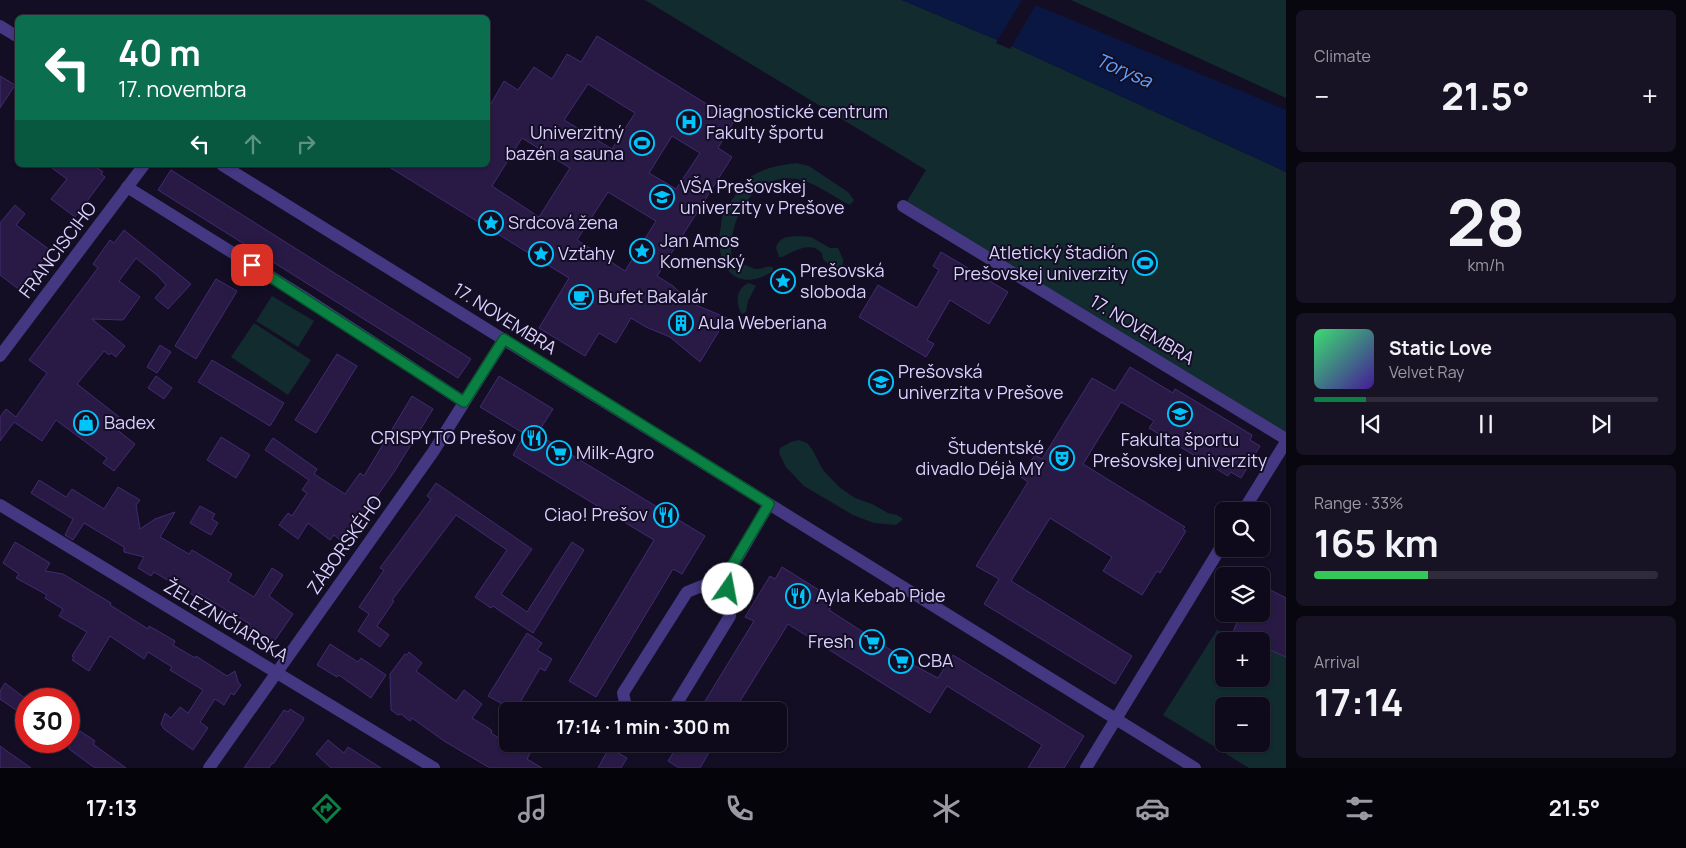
<!DOCTYPE html>
<html lang="en">
<head>
<meta charset="utf-8">
<style>
	body { margin:0; font-family:Manrope,sans-serif; background:#181324; color:#f1f3f6; height:100vh; display:flex; flex-direction:column; font-size:19px; white-space:nowrap }
	* { box-sizing:border-box; margin:0 }
	p { font-size:16px; color:#9b9aa3 }
	.icon { flex:none; width:28px; height:28px; fill:none; stroke:currentColor; stroke-width:2; stroke-linecap:round; stroke-linejoin:round }
	.map { position:relative; flex:1; overflow:hidden }
	.drawer { display:flex; flex-direction:column; gap:10px; padding:10px; background:#08060f; width:400px }
	.drawer>* { flex:none }
	.guide { position:absolute; left:15px; top:15px; width:475px; height:152px; border-radius:8px; box-shadow:0 1px 4px #0004,0 0 0 1px #2f2b3a; background:#0b6e4f; color:#fff; overflow:hidden }
	.controls { position:absolute; left:1215px; top:502px; display:grid; gap:10px }
	.controls a { display:grid; place-items:center; width:55px; height:55px; border-radius:8px; background:#0f0a1b; box-shadow:0 1px 4px #0004,0 0 0 1px #2f2b3a; font-size:25px }
	.speed { position:absolute; left:15px; top:688px; display:flex; gap:10px; font-size:25px; font-weight:700; text-align:center }
	.speed>* { display:grid; place-content:center; width:65px; height:65px; border-radius:50%; background:#0f0a1b; box-shadow:0 1px 4px #0004,0 0 0 1px #2f2b3a; line-height:1 }
	.speed .limit { border:8px solid #d22; background:#fff; color:#111 }
	.pin { position:absolute; display:grid; place-items:center; width:42px; height:42px; color:#fff; margin:-21px; border-radius:10px; box-shadow:0 2px 8px #0006 }
	.me { position:absolute; width:55px; margin:-28px; rotate:12deg; stroke-linejoin:round; filter:drop-shadow(0 0 4px #0008) }
	.turn { display:flex; align-items:center; gap:18px; height:105px; padding:0 20px; font-size:22px }
	.turn .icon { width:65px; height:65px; stroke-width:2.5 }
	.turn b { display:block; font-size:35px; line-height:42px }
	.lanes { display:flex; align-items:center; height:48px; padding:0 20px; background:#0003; justify-content:center; gap:25px; direction:ltr }
	.lanes .off { opacity:.35 }
	.big { font-size:38px; font-weight:700; line-height:1.1 }
	.drawer .card { flex:1; display:flex; flex-direction:column; justify-content:center; gap:8px; min-width:0; padding:0 18px; border-radius:8px; background:#181324 }
	.drawer .dial { align-items:center; gap:0 }
	.dial b { font-size:65px; line-height:1 }
	.song { display:flex; align-items:center; gap:15px }
	.cover { width:60px; height:60px; border-radius:8px; background:linear-gradient(135deg,hsl(140 70% 55%),hsl(260 70% 35%)) }
	.played { height:5px; border-radius:2px; background:linear-gradient(90deg,#0b8043 15%,#2f2b3a 15%) }
	.keys { display:flex; justify-content:space-around; direction:ltr }
	.heat { display:flex; justify-content:space-between; align-items:center; font-size:28px; direction:ltr }
	.charge { height:8px; border-radius:4px; background:linear-gradient(90deg,#34c759 33%,#2f2b3a 0) }
	.trip { position:absolute; left:499px; top:702px; width:288px; height:50px; border-radius:8px; background:#0f0a1b; box-shadow:0 1px 4px #0004,0 0 0 1px #2f2b3a; font-weight:700; line-height:50px; text-align:center }
	.dock { display:flex; height:80px; justify-content:space-around; align-items:center; background:#06040b; color:#9b9aa3 }
	.dock .icon { width:35px; height:35px }
	.dock .current { color:#0b8043 }
	.dock b { font-size:22px; color:#f1f3f6 }
	main { display:flex; flex:1; min-height:0 }
	.map>svg:first-child { display:block }
	.green { fill:#112b2e; fill-rule:evenodd }
	.water { fill:#091742 }
	.pier { fill:#140e24 }
	.building { fill:#281a45; stroke:#412b71; fill-rule:evenodd }
	.lines { fill:none; stroke-linecap:round; stroke-linejoin:round }
	.minor { stroke:#443883; stroke-width:12 }
	.route-casing { stroke:#07532c; stroke-width:12 }
	.route { stroke:#0b8043; stroke-width:9 }
	.labels { text-anchor:middle; stroke-width:4; stroke-linejoin:round; paint-order:stroke }
	.poi-label { font-size:18px; fill:#dbd1ff; stroke:#140e24; text-anchor:start }
	.street-label { font-size:18px; fill:#dbd1ff; stroke:#140e24 }
	.water-label { font-size:19px; font-style:italic; fill:#5fa2ff; stroke:#140e24 }
</style>
</head>
<body>
<main>
<div class="map">
<svg width="1286" height="768" viewBox="0 0 1286 768">
	<rect width="100%" height="100%" fill="#140e24"/>
	<g class="green">
		<polygon points="645,0 902,0 1016,48 1286,172 1286,441 907,201 926,170"/>
		<polygon points="1071,0 1286,0 1286,98"/>
		<path d="M796,163L809,166L848,192L854,200L850,205C833,197 817,183 798,179C754,171 726,221 732,260L737,265C748,263 748,268 757,269C763,269 767,265 773,267V271C735,296 713,264 721,226C721,222 722,216 724,211C727,205 733,199 737,193C741,188 744,181 749,178C763,168 779,165 796,163Z"/>
		<path d="M797,236L811,237L830,248H838L843,259V264L838,269L832,268L823,259L822,253C810,241 795,251 782,257H779L776,248C779,237 787,237 797,236Z"/>
		<path d="M749,283L756,286L748,301L746,312L742,314C735,303 736,288 749,283Z"/>
		<polygon points="272,296 314,321 298,347 256,321"/>
		<polygon points="254,323 311,360 288,395 231,357"/>
		<polygon points="799,440 807,443 812,449 823,470 839,487 855,498 872,504 888,513 897,515 903,519 896,525 874,523 853,515 804,486 786,467 779,453 780,448 791,442"/>
		<path d="M1217,630L1248,641H1224V679H1261V646L1286,657V768H1249L1163,715ZM1224,706H1261V744H1224Z"/>
	</g>
	<polygon class="water" points="902,0 1024,0 1286,110 1286,172 1016,48"/>
	<polygon class="pier" points="1022,0 1031,0 1037,3 1010,49 996,43"/>
	<g class="building">
		<path d="M597,36L734,121L718,148L732,157L657,276L673,286L691,303L727,318L700,362L670,337L646,327L631,318L616,343L599,333L585,356L539,328L569,278L386,165H488V109L504,81L518,90L534,67L552,79L567,54L581,62ZM588,84L635,113L612,149L564,120ZM672,136L700,153L676,189L649,173ZM522,138L570,168L539,217L492,186ZM608,192L656,221L625,271L577,240Z"/>
		<polygon points="0,76 15,85 0,108"/>
		<polygon points="48,165 93,165 103,172 101,174 105,177 75,217 51,199 67,179"/>
		<polygon points="171,170 471,359 458,378 158,190"/>
		<polygon points="15,205 25,214 16,225 50,250 20,290 0,275 0,223"/>
		<polygon points="124,230 191,284 168,309 155,298 166,285 158,276 136,258 119,281 140,297 123,320 92,319 125,346 116,357 111,353 109,355 104,351 77,384 123,420 116,429 135,444 114,471 103,463 107,458 56,420 42,441 14,422 0,441 0,417 6,409 16,417 47,373 29,360 98,268 93,264 110,240 114,243"/>
		<polygon points="941,252 1008,292 989,324 950,300 927,340 934,344 926,357 859,317 878,285 917,308 939,270 933,266"/>
		<polygon points="216,279 237,291 196,359 175,346"/>
		<polygon points="160,345 171,352 157,373 147,367"/>
		<polygon points="337,354 357,366 316,433 295,420"/>
		<polygon points="212,360 284,403 270,426 198,382"/>
		<polygon points="1130,367 1173,393 1175,389 1252,435 1250,440 1260,446 1241,478 1231,472 1228,476 1149,428 1154,421 1121,402 1083,464 1185,527 1183,529 1186,531 1160,573 1157,571 1142,595 1103,571 1112,557 1050,518 1011,581 1132,656 1115,684 984,604 999,579 976,566 1028,482 1021,477 1035,455 1042,459 1092,378 1115,391"/>
		<polygon points="156,376 172,388 164,399 148,388"/>
		<polygon points="499,376 553,409 537,434 705,536 682,574 673,569 596,697 569,681 654,540 513,455 525,434 480,407"/>
		<polygon points="412,396 433,409 394,472 344,543 334,535 330,540 308,523 298,539 279,525 288,513 292,516 307,493 302,490 309,480 265,450 273,438 317,469 314,474 345,494 360,473 364,476"/>
		<polygon points="221,437 250,455 236,478 207,460"/>
		<polygon points="39,480 66,497 72,489 104,509 118,487 140,500 136,505 140,529 155,519 175,512 160,537 189,554 192,550 232,574 228,581 254,597 272,568 283,575 269,596 293,614 273,643 248,627 250,624 198,593 196,597 154,572 151,576 138,568 144,557 124,552 124,547 84,523 73,540 65,535 73,519 31,493"/>
		<polygon points="436,483 532,549 501,594 527,612 572,542 584,550 533,633 500,611 493,606 491,608 475,597 507,550 456,515 392,600 394,601 377,626 389,635 380,647 358,631 369,614 359,607 384,570 380,568 431,499 427,496"/>
		<polygon points="200,506 215,514 212,519 218,523 211,535 190,523"/>
		<polygon points="15,542 50,563 45,571 63,574 111,603 110,605 148,629 149,626 175,641 173,645 195,658 196,656 227,676 235,671 238,682 241,685 234,695 231,693 224,705 215,699 200,722 208,728 193,750 164,729 161,724 165,713 171,718 180,707 188,713 203,690 170,670 172,667 148,652 144,659 110,636 89,671 72,660 74,657 72,656 87,632 59,616 63,609 45,598 47,595 16,578 19,574 3,563"/>
		<polygon points="782,567 835,600 829,610 917,667 938,678 953,655 1084,736 1064,768 1028,768 1042,745 947,686 930,713 788,624 734,711 699,711 754,621 745,617 770,576 775,579"/>
		<polygon points="1261,585 1286,598 1286,657 1261,646 1261,641 1248,641 1232,635 1239,617 1245,619 1248,614 1261,614"/>
		<polygon points="527,633 542,643 537,650 552,659 545,671 540,668 515,711 488,696"/>
		<polygon points="330,644 358,662 361,658 386,675 371,698 339,675 337,677 317,665"/>
		<polygon points="409,652 422,663 416,671 456,701 464,690 482,704 472,718 490,729 492,731 491,733 508,744 526,744 522,749 530,753 527,759 542,768 490,768 444,741 412,718 410,721 401,714 398,715 391,710 390,674 405,654 407,655"/>
		<polygon points="5,683 26,699 26,717 0,699 0,691"/>
		<polygon points="290,709 304,718 303,721 273,764 272,763 269,768 244,768 284,710 288,712"/>
		<polygon points="80,731 95,741 93,744 126,768 95,768 69,749 69,734 76,738"/>
		<polygon points="328,740 344,753 348,747 381,768 331,768 316,754"/>
		<polygon points="679,744 714,744 700,768 679,768 668,761"/>
		<polygon points="0,746 11,754 31,768 0,768"/>
		<polygon points="609,748 627,758 621,768 598,768"/>
	</g>
	<g class="lines">
		<g class="minor">
			<polyline points="0,26 18,37"/>
			<polyline points="222,165 1195,768"/>
			<polyline points="127,187 302,296 464,402"/>
			<polyline points="903,206 1286,439"/>
			<polyline points="0,356 144,165"/>
			<polyline points="0,505 434,768"/>
			<polyline points="1243,511 1286,442"/>
			<polyline points="627,711 623,693 687,592 727,576"/>
			<polyline points="672,711 730,616 727,576 769,504"/>
			<polyline points="209,768 433,452 504,339"/>
			<polyline points="1086,768 1224,542"/>
		</g>
	</g>
	<g class="lines">
		<defs>
			<polyline id="route" points="252,265 464,402 504,339 769,504 726,576 728,589"/>
		</defs>
		<use href="#route" class="route-casing"/>
		<use href="#route" class="route"/>
	</g>
	<defs>
		<symbol id="hospital-ring" viewBox="-11 -11 22 22"><circle r="9.5" fill="#140e24" stroke="#00c4fc" stroke-width="1.5"/><path d="M-5-5h3v3.5h4V-5h3V5h-3V1.5h-4V5h-3Z" fill="#00c4fc"/></symbol>
		<symbol id="stadium-ring" viewBox="-11 -11 22 22"><circle r="9.5" fill="#140e24" stroke="#00c4fc" stroke-width="1.5"/><path d="M0-5a6.5 5 0 1 0 0 10a6.5 5 0 1 0 0-10ZM-3.5-1.8h7v3.6h-7Z" fill="#00c4fc"/></symbol>
		<symbol id="university-ring" viewBox="-11 -11 22 22"><circle r="9.5" fill="#140e24" stroke="#00c4fc" stroke-width="1.5"/><path d="M0-5L7-2L0 1L-7-2ZM-4 1L0 2.5L4 1V4Q0 6-4 4Z" fill="#00c4fc"/></symbol>
		<symbol id="sight-ring" viewBox="-11 -11 22 22"><circle r="9.5" fill="#140e24" stroke="#00c4fc" stroke-width="1.5"/><path d="M0-6L1.8-2.2L6-1.7L2.9 1.2L3.7 5.4L0 3.3L-3.7 5.4L-2.9 1.2L-6-1.7L-1.8-2.2Z" fill="#00c4fc"/></symbol>
		<symbol id="cafe-ring" viewBox="-11 -11 22 22"><circle r="9.5" fill="#140e24" stroke="#00c4fc" stroke-width="1.5"/><path d="M-5.5-4.5H6V0H3Q3 3.5 0 3.5H-2.5Q-5.5 3.5-5.5 0ZM3-3.2v2h1.7v-2ZM-6 4.5H4V6H-6Z" fill="#00c4fc"/></symbol>
		<symbol id="building-ring" viewBox="-11 -11 22 22"><circle r="9.5" fill="#140e24" stroke="#00c4fc" stroke-width="1.5"/><path d="M-4-6H4V6H1V3H-1V6H-4ZM-2.5-4.3h1.7v1.8h-1.7ZM.8-4.3h1.7v1.8H.8ZM-2.5-1h1.7V.8h-1.7ZM.8-1h1.7V.8H.8Z" fill="#00c4fc"/></symbol>
		<symbol id="shop-ring" viewBox="-11 -11 22 22"><circle r="9.5" fill="#140e24" stroke="#00c4fc" stroke-width="1.5"/><path d="M-5-2.5h2.3a2.7 3.5 0 0 1 5.4 0H5L5.5 6h-11ZM-1.5-2.5h3a1.5 2.3 0 0 0-3 0Z" fill="#00c4fc"/></symbol>
		<symbol id="restaurant-ring" viewBox="-11 -11 22 22"><circle r="9.5" fill="#140e24" stroke="#00c4fc" stroke-width="1.5"/><path d="M-5-6h1v4h1v-4h1v4h1v-4h1v5L-1.5 .5V6h-2V.5L-5-1ZM5-6V6H3V1.5H1.5Q1.5-4 5-6Z" fill="#00c4fc"/></symbol>
		<symbol id="supermarket-ring" viewBox="-11 -11 22 22"><circle r="9.5" fill="#140e24" stroke="#00c4fc" stroke-width="1.5"/><path d="M-6-5.5h2.5l.6 2H6L4.5 2H-2.5L-4.4-4H-6ZM-1.5 3.2a1.3 1.3 0 1 0 .1 0ZM3 3.2a1.3 1.3 0 1 0 .1 0Z" fill="#00c4fc"/></symbol>
		<symbol id="theatre-ring" viewBox="-11 -11 22 22"><circle r="9.5" fill="#140e24" stroke="#00c4fc" stroke-width="1.5"/><path d="M-5-5.5Q0-4 5-5.5V0Q5 5 0 6Q-5 5-5 0ZM-3.3-2.5H-1v1.5H-3.3ZM1-2.5H3.3v1.5H1ZM-2.8 1Q0 5.5 2.8 1Z" fill="#00c4fc"/></symbol>
	</defs>
	<g fill-rule="evenodd">
		<use href="#hospital-ring" x="675" y="108" width="28" height="28"/>
		<use href="#stadium-ring" x="628" y="129" width="28" height="28"/>
		<use href="#university-ring" x="648" y="183" width="28" height="28"/>
		<use href="#sight-ring" x="477" y="209" width="28" height="28"/>
		<use href="#sight-ring" x="628" y="237" width="28" height="28"/>
		<use href="#sight-ring" x="527" y="240" width="28" height="28"/>
		<use href="#stadium-ring" x="1131" y="249" width="28" height="28"/>
		<use href="#sight-ring" x="769" y="267" width="28" height="28"/>
		<use href="#cafe-ring" x="567" y="283" width="28" height="28"/>
		<use href="#building-ring" x="667" y="309" width="28" height="28"/>
		<use href="#university-ring" x="867" y="368" width="28" height="28"/>
		<use href="#university-ring" x="1166" y="400" width="28" height="28"/>
		<use href="#shop-ring" x="72" y="409" width="28" height="28"/>
		<use href="#restaurant-ring" x="520" y="424" width="28" height="28"/>
		<use href="#supermarket-ring" x="545" y="439" width="28" height="28"/>
		<use href="#theatre-ring" x="1048" y="444" width="28" height="28"/>
		<use href="#restaurant-ring" x="652" y="501" width="28" height="28"/>
		<use href="#restaurant-ring" x="784" y="582" width="28" height="28"/>
		<use href="#supermarket-ring" x="858" y="628" width="28" height="28"/>
		<use href="#supermarket-ring" x="887" y="647" width="28" height="28"/>
	</g>
	<g class="labels">
		<g class="poi-label">
			<text x="706" y="118">Diagnostické centrum<tspan x="706" dy="21">Fakulty športu</tspan></text>
			<text x="624" y="139" text-anchor="end">Univerzitný<tspan x="624" dy="21">bazén a sauna</tspan></text>
			<text x="680" y="193">VŠA Prešovskej<tspan x="680" dy="21">univerzity v Prešove</tspan></text>
			<text x="508" y="229">Srdcová žena</text>
			<text x="660" y="247">Jan Amos<tspan x="660" dy="21">Komenský</tspan></text>
			<text x="1128" y="259" text-anchor="end">Atletický štadión<tspan x="1128" dy="21">Prešovskej univerzity</tspan></text>
			<text x="558" y="260">Vzťahy</text>
			<text x="800" y="277">Prešovská<tspan x="800" dy="21">sloboda</tspan></text>
			<text x="598" y="303">Bufet Bakalár</text>
			<text x="698" y="329">Aula Weberiana</text>
			<text x="898" y="378">Prešovská<tspan x="898" dy="21">univerzita v Prešove</tspan></text>
			<text x="104" y="429">Badex</text>
			<text x="516" y="444" text-anchor="end">CRISPYTO Prešov</text>
			<text x="1180" y="446" text-anchor="middle">Fakulta športu<tspan x="1180" dy="21">Prešovskej univerzity</tspan></text>
			<text x="1044" y="454" text-anchor="end">Študentské<tspan x="1044" dy="21">divadlo Déjà MY</tspan></text>
			<text x="576" y="459">Milk-Agro</text>
			<text x="648" y="521" text-anchor="end">Ciao! Prešov</text>
			<text x="816" y="602">Ayla Kebab Pide</text>
			<text x="854" y="648" text-anchor="end">Fresh</text>
			<text x="918" y="667">CBA</text>
		</g>
		<g class="street-label">
			<text transform="translate(58 250) rotate(-53)" y="6">FRANCISCIHO</text>
			<text transform="translate(505 319) rotate(32)" y="6">17. NOVEMBRA</text>
			<text transform="translate(1142 330) rotate(31)" y="6">17. NOVEMBRA</text>
			<text transform="translate(345 545) rotate(-55)" y="6">ZÁBORSKÉHO</text>
			<text transform="translate(226 621) rotate(31)" y="6">ŽELEZNIČIARSKA</text>
		</g>
		<g class="water-label">
			<text transform="translate(1124 70) rotate(23)" y="7">Torysa</text>
		</g>
	</g>
</svg>
<div class="controls">
<a><svg class="icon" aria-label="search" viewBox="0 0 24 24"><circle cx="10" cy="10" r="6"/><path d="M15 15l6 6"/></svg></a>
<a><svg class="icon" aria-label="layers" viewBox="0 0 24 24"><path d="M12 4l9 5-9 5-9-5zM3 14l9 5 9-5"/></svg></a>
<a>+</a>
<a>−</a>
</div>
<div class="speed"><div class="limit">30</div></div>
<div class="pin" style="left:252px;top:265px;background:#d93025"><svg class="icon" aria-label="arrive" viewBox="0 0 24 24"><path d="M6 21V4h12l-3 4 3 4H6"/></svg></div>
<svg class="me" style="left:728px;top:589px" viewBox="-20 -20 40 40"><circle r="19" fill="#fff"/><path d="M0-13L10 11 0 6-10 11z" fill="#0b8043"/></svg>
<div class="trip">17:14 · 1 min · 300 m</div>
<div class="guide">
<div class="turn"><svg class="icon" aria-label="left" viewBox="0 0 24 24"><path d="M17 20v-9H6M10 6l-5 5 5 5"/></svg><div><b>40 m</b>17. novembra</div></div>
<div class="lanes"><svg class="icon" aria-label="left" viewBox="0 0 24 24"><path d="M17 20v-9H6M10 6l-5 5 5 5"/></svg><svg class="icon off" aria-label="ahead" viewBox="0 0 24 24"><path d="M12 20V5M6 11l6-6 6 6"/></svg><svg class="icon off" aria-label="right" viewBox="0 0 24 24"><path d="M7 20v-9h11M14 6l5 5-5 5"/></svg></div>
</div>
</div>
<section class="drawer">
<div class="card"><p>Climate</p>
<div class="heat"><a>−</a><b class="big">21.5°</b><a>+</a></div>
</div>
<div class="card dial"><b>28</b><p>km/h</p></div>
<div class="card">
<div class="song"><i class="cover"></i><div><b>Static Love</b><p>Velvet Ray</p></div></div>
<div class="played"></div>
<div class="keys"><svg class="icon" aria-label="previous" viewBox="0 0 24 24"><path d="M18 5L8 12l10 7zM5 5v14"/></svg><svg class="icon" aria-label="pause" viewBox="0 0 24 24"><path d="M8 5v14M16 5v14"/></svg><svg class="icon" aria-label="next" viewBox="0 0 24 24"><path d="M6 5l10 7-10 7zM19 5v14"/></svg></div>
</div>
<div class="card"><p>Range · 33%</p><b class="big">165 km</b><div class="charge"></div></div>
<div class="card"><p>Arrival</p><b class="big">17:14</b></div>
</section>
</main>
<nav class="dock">
<b>17:13</b>
<svg class="icon current" aria-label="directions" viewBox="0 0 24 24"><path d="M12 3l9 9-9 9-9-9zM9 14v-3h6M13 9l2 2-2 2"/></svg>
<svg class="icon" aria-label="music" viewBox="0 0 24 24"><path d="M9 18V5l10-2v13"/><circle cx="6" cy="18" r="3"/><circle cx="16" cy="16" r="3"/></svg>
<svg class="icon" aria-label="phone" viewBox="0 0 24 24"><path d="M5 4h4l2 5-3 2q2 4 5 5l2-3 5 2v4C11 20 4 13 5 4z"/></svg>
<svg class="icon" aria-label="climate" viewBox="0 0 24 24"><path d="M12 3v18M4 7l16 10M4 17L20 7"/></svg>
<svg class="icon" aria-label="car" viewBox="0 0 24 24"><path d="M5 17H2v-5l4-1 3-4h7l3 4 3 1v5h-3M9 17h6M6 11h13"/><circle cx="7" cy="17" r="2"/><circle cx="17" cy="17" r="2"/></svg>
<svg class="icon" aria-label="filters" viewBox="0 0 24 24"><path d="M4 7h16M4 17h16"/><circle cx="9" cy="7" r="2"/><circle cx="15" cy="17" r="2"/></svg>
<b>21.5°</b>
</nav>
</body>
</html>
